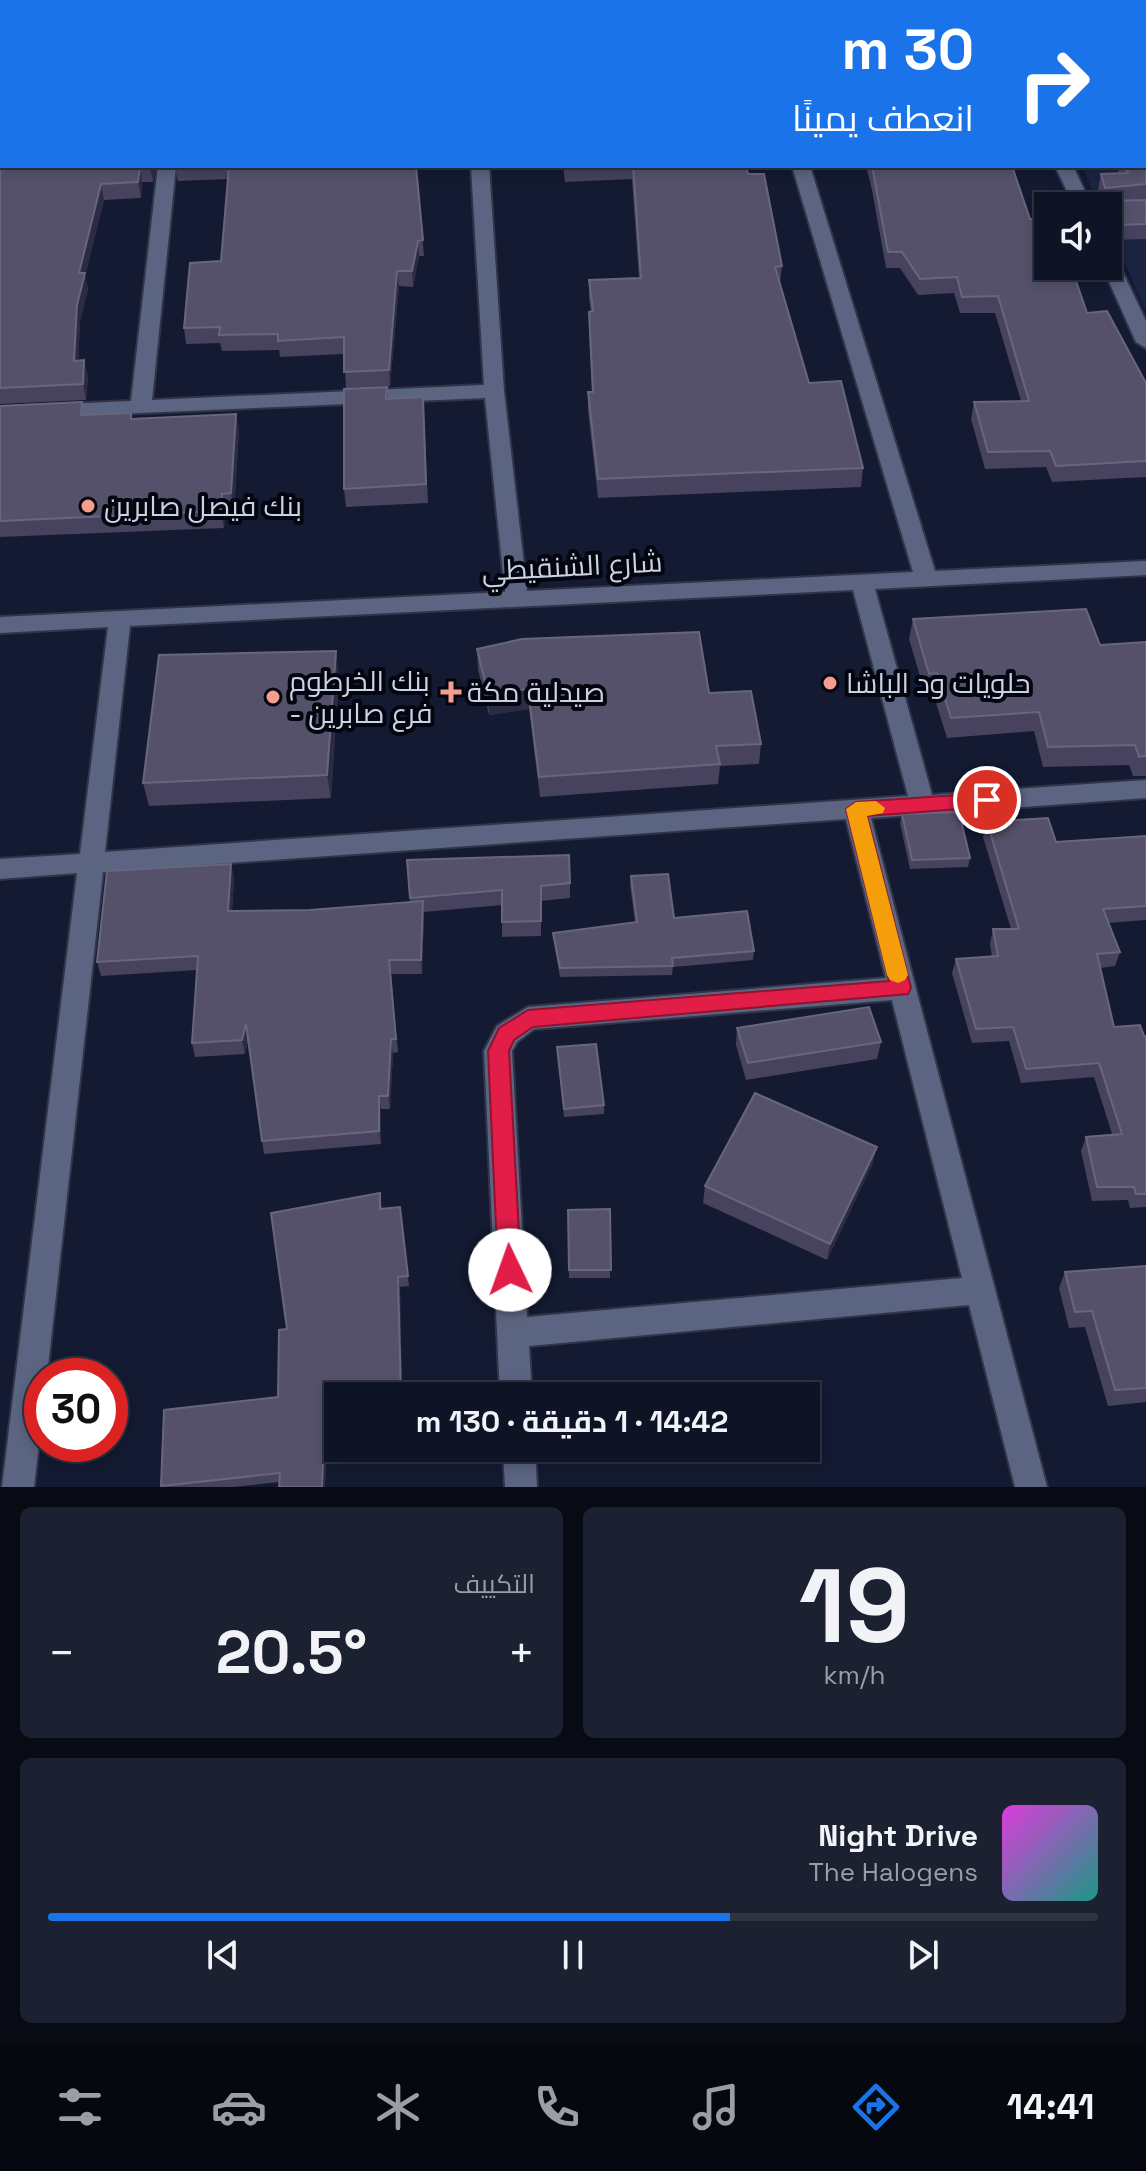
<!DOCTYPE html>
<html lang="ar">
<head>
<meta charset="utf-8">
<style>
	body { margin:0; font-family:"Space Grotesk",Cairo,sans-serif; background:#1c2132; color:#f1f3f6; direction:rtl; height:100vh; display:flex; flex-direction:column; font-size:30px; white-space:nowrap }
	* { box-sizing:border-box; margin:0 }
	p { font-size:26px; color:#9b9ea7 }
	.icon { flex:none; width:44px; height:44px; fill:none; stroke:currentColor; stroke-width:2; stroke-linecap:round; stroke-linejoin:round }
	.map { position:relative; height:1487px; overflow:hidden; direction:ltr }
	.panel { display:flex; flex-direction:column; gap:20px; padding:20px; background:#080b14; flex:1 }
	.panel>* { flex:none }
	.banner { position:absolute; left:0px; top:0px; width:1146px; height:168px; box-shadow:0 4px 12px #0003,0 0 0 2px #2e3342; direction:rtl; background:#1a73e8; color:#fff; overflow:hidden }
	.fabs { position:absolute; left:1034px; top:192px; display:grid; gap:16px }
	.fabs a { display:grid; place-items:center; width:88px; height:88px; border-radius:0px; background:#0e1425; box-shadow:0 4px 12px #0003,0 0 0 2px #2e3342; font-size:40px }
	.speed { position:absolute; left:24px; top:1358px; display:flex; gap:16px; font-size:40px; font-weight:700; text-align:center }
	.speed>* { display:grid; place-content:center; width:104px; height:104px; border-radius:50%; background:#0e1425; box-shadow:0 4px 12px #0003,0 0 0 2px #2e3342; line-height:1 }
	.speed .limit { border:12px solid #d22; background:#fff; color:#111 }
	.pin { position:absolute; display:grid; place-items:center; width:68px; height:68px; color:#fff; margin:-34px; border:4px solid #fff; border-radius:50%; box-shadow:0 2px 8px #0007 }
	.me { position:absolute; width:88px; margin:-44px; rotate:357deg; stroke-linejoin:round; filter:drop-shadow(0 0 6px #0008) }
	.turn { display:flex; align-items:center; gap:28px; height:168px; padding:0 40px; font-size:36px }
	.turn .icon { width:104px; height:104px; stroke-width:2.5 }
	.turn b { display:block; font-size:56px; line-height:68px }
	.big { font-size:60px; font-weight:700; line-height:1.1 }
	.panel .widget { flex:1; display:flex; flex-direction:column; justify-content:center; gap:12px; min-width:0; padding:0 28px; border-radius:12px; background:#1c2132 }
	.panel .dial { align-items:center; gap:0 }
	.dial b { font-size:104px; line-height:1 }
	.song { display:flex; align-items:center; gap:24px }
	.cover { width:96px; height:96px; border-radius:12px; background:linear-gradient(135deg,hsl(300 70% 55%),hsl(170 70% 35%)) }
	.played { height:8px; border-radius:4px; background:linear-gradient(90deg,#1a73e8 65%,#2e3342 65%) }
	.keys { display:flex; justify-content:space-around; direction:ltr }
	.heat { display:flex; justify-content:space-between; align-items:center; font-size:44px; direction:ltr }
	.panel .tiles { flex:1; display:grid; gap:20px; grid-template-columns:1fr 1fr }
	.widget:last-child { grid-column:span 2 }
	.trip { position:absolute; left:324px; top:1382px; width:496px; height:80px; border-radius:0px; background:#0e1425; box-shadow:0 4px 12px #0003,0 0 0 2px #2e3342; font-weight:700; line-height:80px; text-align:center; direction:rtl }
	.dock { display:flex; height:128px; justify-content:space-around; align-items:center; background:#06080f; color:#9b9ea7 }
	.dock .icon { width:56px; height:56px }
	.dock .selected { color:#1a73e8 }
	.dock b { font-size:36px; color:#f1f3f6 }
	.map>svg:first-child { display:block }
	.built { fill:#1b2440 }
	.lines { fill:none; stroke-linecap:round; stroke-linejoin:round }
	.minor-casing { stroke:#323549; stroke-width:4 }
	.minor { fill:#5b6581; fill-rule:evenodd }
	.wall { fill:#47425d }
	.shaded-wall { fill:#2c2b45 }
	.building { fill:#55516b; stroke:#68667e; stroke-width:2 }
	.route { fill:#e11d48; stroke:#92132f; stroke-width:2 }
	.slow { fill:#f59e0b }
	.poi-dot { fill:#f59d8f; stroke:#04060f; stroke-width:3 }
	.labels { text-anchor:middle; stroke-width:8; stroke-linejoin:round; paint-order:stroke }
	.poi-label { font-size:28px; fill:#ccd2e3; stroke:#04060f; text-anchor:start }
	.street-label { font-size:28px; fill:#ccd2e3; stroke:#04060f }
</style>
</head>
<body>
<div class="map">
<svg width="1146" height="1487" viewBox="0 0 1146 1487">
	<rect width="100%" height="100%" fill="#131a31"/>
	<polygon class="built" points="1146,0 1146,312 1108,225 1108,206 1099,206 1082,166 1144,166 1144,2 1010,2"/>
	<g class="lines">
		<defs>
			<g id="minor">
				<polygon points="463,0 479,0 480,2 464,2"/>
				<polygon points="745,0 761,0 762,2 746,2"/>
				<rect x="1144" y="39" width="2" height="10"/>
				<polygon points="0,109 2,109 0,120"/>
				<path d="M158,166H176L152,400L484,385L471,166H489L504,391L527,591L913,572L792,166H810L935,571L1146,561V575L875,589L932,795L1146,780V798L871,818L1047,1487H1015L969,1305L529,1346L532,1396H500L484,1051L497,1026L528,1007L886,978L846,819L103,872L47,1376H42V1418L34,1487H2L77,873L0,879V859L80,854L108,627L0,633V617L505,592L485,398L0,419V407L131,401ZM853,590L908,796L105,852L130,626ZM892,1000L962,1278L527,1317L512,1051L517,1042L534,1029Z"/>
				<polygon points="1055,166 1073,166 1092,206 1074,206"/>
				<polygon points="1108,254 1117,260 1146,321 1146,348 1136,342 1102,266 1108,266"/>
				<polygon points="503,1448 535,1448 537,1487 505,1487"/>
			</g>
		</defs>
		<use href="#minor" class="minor-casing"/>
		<use href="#minor" class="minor"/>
	</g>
	<g class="wall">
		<polygon points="799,0 1146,0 1146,23 1144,23 1144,2 800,2"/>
		<polygon points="0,144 157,166 153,182 142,182 141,198 104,200 85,276 88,289 80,321 78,360 88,376 86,400 0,404"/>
		<polygon points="1146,160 1146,199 1126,201 1146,200 1146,239 1113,240 1108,223 1109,202 1102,203 1098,189 1101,174 1118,173 1120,166 1144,166"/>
		<polygon points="175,166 416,166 424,256 419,256 413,287 399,286 390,386 346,388 344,354 280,357 279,350 222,351 220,343 186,344 184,328 221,261 228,179 178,181"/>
		<polygon points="563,166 746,166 748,174 782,266 780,283 809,383 863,468 861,487 598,498 588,411 588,392 592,392 589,331 589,312 591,312 589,299 589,280 639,278 632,179 565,182"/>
		<polygon points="866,166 1012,166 1030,219 1087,313 1146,383 1146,477 1052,482 1046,467 985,469 971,419 974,402 1021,401 995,313 960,313 954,293 918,295 900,268 886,268 872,190"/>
		<polygon points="387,387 388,399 424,415 428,503 346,507 344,489"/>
		<polygon points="0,406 85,415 131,413 132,419 239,430 234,510 225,510 224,528 0,537"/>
		<polygon points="913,619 1100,645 1146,642 1146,776 1133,776 1129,765 1043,767 1034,731 947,738 933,693 925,693 909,639"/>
		<polygon points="477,649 709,693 761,744 759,764 720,766 718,784 540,797 529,709 489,715 478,669"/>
		<polygon points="339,675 331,798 149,806 143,783"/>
		<polygon points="902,814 970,858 968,867 910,869 900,823"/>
		<polygon points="987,822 1056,842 1146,836 1146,920 1108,923 1120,952 1115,966 1100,968 1114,1027 1146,1036 1146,1207 1130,1208 1128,1200 1092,1201 1081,1151 1086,1137 1112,1134 1094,1077 1021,1083 1009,1041 972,1043 952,973 956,959 992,957 990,944 993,929 1011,929 983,837"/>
		<polygon points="407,860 570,883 570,898 541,901 541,936 502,937 502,905 424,912 422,974 391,974 398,1052 393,1053 390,1109 381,1109 381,1144 264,1154 248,1040 245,1054 195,1057 192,1043 197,970 101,976 97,962 231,864 234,878 232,911 310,910 410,902"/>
		<polygon points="631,876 674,918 754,951 753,960 673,967 672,975 560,977 554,943 553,933 635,922 630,885"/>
		<polygon points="737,1028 881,1042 877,1059 746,1080 736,1045"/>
		<polygon points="557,1047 604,1105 604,1114 564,1117"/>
		<polygon points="873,1163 827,1260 703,1203 705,1186"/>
		<polygon points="380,1193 382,1209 400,1207 409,1286 400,1287 402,1396 338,1396 338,1417 327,1418 325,1487 279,1487 279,1482 234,1487 162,1487 161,1486 278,1397 287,1329"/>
		<polygon points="610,1209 610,1278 569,1278 568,1210"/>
		<polygon points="1146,1266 1146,1402 1108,1406 1085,1327 1069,1328 1059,1288 1065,1272"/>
	</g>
	<g class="shaded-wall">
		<polygon points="150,166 157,166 153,182"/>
		<polygon points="140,167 142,182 141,198 138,182"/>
		<polygon points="101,184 104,200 85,276 88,289 80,321 78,377 74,361 79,273"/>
		<polygon points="418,241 419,256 413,287 412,271"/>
		<polygon points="397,271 399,286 390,386 389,370"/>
		<polygon points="84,360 88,376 86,400 83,384"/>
		<polygon points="236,414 239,430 234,510 231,493"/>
		<polygon points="222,494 225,510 224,528 221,511"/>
		<polygon points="336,651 339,675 331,798 327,775"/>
		<polygon points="528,689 529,709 489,715 488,694"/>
		<polygon points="231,864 234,878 231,925 228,911"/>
		<polygon points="423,901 424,915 422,974 421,960"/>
		<polygon points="246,1024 249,1037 245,1054 242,1040"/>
		<polygon points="391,1039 393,1053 390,1109 388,1096"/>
		<polygon points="379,1096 381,1109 381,1144 379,1131"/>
		<polygon points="877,1147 873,1163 827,1260 830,1244"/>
		<polygon points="398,1277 400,1287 402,1396 401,1396"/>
		<polygon points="325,1408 327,1418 325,1487 322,1487"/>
	</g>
	<g class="building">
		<polygon points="0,0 13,0 13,2 2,2 2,51 0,61"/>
		<polygon points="338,0 378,0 379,2 327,2"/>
		<polygon points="574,0 706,0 706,2 575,2"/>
		<polygon points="805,0 1146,0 1146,8 1144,9 1144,2 806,2"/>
		<polygon points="0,144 2,144 2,166 150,166 140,167 138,182 101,184 79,273 85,273 77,305 74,361 84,360 83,384 0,388"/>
		<polygon points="1144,160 1146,160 1146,184 1105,188 1101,174 1128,173 1124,166 1144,166"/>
		<polygon points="229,166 416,166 423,240 418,241 412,271 397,271 389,370 344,372 344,337 278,341 278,334 219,335 220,327 184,328 190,263 221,261"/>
		<polygon points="633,166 746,166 748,174 764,174 782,266 775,267 809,383 841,381 863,468 598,479 588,392 593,392 589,312 593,311 589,280 641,278"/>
		<polygon points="872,166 1012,166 1030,219 1048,219 1048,266 1071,266 1087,313 1107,311 1146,383 1146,461 1056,466 1050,451 988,452 974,402 1029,401 998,296 962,297 957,277 920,279 902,252 888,252"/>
		<polygon points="1146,200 1146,224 1117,225 1109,201"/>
		<polygon points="387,387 386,399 423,397 426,484 344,489 344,389"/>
		<polygon points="82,402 81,415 131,413 131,419 236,414 231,493 222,494 221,511 0,521 0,406"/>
		<polygon points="1086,609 1100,645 1146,642 1146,756 1139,757 1135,745 1048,747 1039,712 951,718 937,673 929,674 913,619"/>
		<polygon points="699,632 709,693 751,691 761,744 716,746 720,764 539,777 528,689 488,694 477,649 522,639"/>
		<polygon points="336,651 327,775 143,783 159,655"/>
		<polygon points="959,812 970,858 912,860 902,814"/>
		<polygon points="1048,818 1056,842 1146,836 1146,906 1103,909 1120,952 1097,954 1114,1027 1140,1025 1144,1036 1146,1036 1146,1194 1136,1194 1134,1187 1097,1187 1086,1137 1122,1134 1099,1063 1026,1069 1013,1027 976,1029 956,959 998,956 993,929 1019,929 987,822"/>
		<polygon points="569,855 570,883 541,886 541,921 502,922 502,890 410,898 407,860"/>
		<polygon points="231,864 228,911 310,910 423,901 421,960 389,960 396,1039 391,1039 388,1096 379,1096 379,1131 262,1141 246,1024 242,1040 192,1043 198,956 97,962 107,871"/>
		<polygon points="668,874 674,918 747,911 754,951 672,958 673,966 560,968 553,933 637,922 631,876"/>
		<polygon points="869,1007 881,1042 748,1063 737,1028"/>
		<polygon points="596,1044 604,1105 564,1109 557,1047"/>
		<polygon points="755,1093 877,1147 830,1244 705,1186"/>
		<polygon points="380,1193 380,1209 400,1207 408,1276 398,1277 401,1396 338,1396 338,1407 325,1408 322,1487 279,1487 280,1473 161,1486 164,1410 278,1397 279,1330 287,1329 271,1213"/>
		<polygon points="610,1209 611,1270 569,1270 568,1210"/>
		<polygon points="1146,1266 1146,1388 1115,1390 1092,1311 1075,1312 1065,1272"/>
	</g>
	<polygon class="route" points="987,793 996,800 987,807 867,816 911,988 908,994 533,1027 514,1040 509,1051 521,1270 518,1278 510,1281 502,1278 498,1270 488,1051 499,1028 528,1010 889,981 846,809 856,802"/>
	<polygon class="slow" points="876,801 885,808 883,813 867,816 908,975 905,980 898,983 890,980 887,975 846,809 856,802"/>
	<g class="poi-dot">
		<circle cx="88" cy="506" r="8"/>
		<circle cx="830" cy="683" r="8"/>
		<path d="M447 680h8v8h8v8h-8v8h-8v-8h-8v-8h8z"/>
		<circle cx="273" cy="697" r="8"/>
	</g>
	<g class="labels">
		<g class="poi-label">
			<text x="104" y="516">بنك فيصل صابرين</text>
			<text x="289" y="691">بنك الخرطوم<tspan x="289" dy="32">- فرع صابرين</tspan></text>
			<text x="846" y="693">حلويات ود الباشا</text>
			<text x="467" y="702">صيدلية مكة</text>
		</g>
		<g class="street-label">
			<text transform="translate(572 566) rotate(-3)" y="10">شارع الشنقيطي</text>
		</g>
	</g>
</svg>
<div class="fabs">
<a><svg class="icon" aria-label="sound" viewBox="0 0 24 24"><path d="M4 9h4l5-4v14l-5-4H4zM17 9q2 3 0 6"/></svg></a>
</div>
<div class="speed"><div class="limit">30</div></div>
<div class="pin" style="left:987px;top:800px;background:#d93025"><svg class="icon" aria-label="arrive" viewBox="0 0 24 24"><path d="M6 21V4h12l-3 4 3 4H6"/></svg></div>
<svg class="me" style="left:510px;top:1270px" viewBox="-20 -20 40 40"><circle r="19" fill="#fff"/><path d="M0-13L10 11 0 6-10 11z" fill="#e11d48"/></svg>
<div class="trip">14:42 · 1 دقيقة · 130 m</div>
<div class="banner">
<div class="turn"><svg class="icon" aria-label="right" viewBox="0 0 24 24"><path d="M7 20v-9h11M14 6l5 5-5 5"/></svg><div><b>30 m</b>انعطف يمينًا</div></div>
</div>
</div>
<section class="panel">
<div class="tiles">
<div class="widget dial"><b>19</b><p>km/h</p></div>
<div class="widget"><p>التكييف</p>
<div class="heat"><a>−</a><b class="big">20.5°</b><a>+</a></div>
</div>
<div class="widget">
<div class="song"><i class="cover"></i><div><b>Night Drive</b><p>The Halogens</p></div></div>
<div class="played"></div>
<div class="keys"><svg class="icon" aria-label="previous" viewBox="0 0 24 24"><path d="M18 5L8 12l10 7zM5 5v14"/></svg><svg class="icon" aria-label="pause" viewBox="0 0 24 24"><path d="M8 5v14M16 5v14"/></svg><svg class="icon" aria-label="next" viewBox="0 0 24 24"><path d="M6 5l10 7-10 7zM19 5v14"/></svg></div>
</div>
</div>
</section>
<nav class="dock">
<b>14:41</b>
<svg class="icon selected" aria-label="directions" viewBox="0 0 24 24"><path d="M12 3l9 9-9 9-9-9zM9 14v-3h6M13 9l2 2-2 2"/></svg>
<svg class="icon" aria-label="music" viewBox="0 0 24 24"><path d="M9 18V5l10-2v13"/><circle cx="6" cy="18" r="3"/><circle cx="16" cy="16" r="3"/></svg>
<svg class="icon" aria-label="phone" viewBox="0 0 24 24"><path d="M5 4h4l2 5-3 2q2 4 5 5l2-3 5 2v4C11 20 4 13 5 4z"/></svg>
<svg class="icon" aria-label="climate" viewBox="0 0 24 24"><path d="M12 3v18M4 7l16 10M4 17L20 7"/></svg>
<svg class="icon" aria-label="car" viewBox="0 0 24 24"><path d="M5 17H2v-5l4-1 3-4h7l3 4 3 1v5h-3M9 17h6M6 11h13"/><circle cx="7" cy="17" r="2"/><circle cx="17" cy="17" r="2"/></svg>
<svg class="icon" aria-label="filters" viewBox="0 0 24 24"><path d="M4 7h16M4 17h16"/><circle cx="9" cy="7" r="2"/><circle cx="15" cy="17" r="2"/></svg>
</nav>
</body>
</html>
